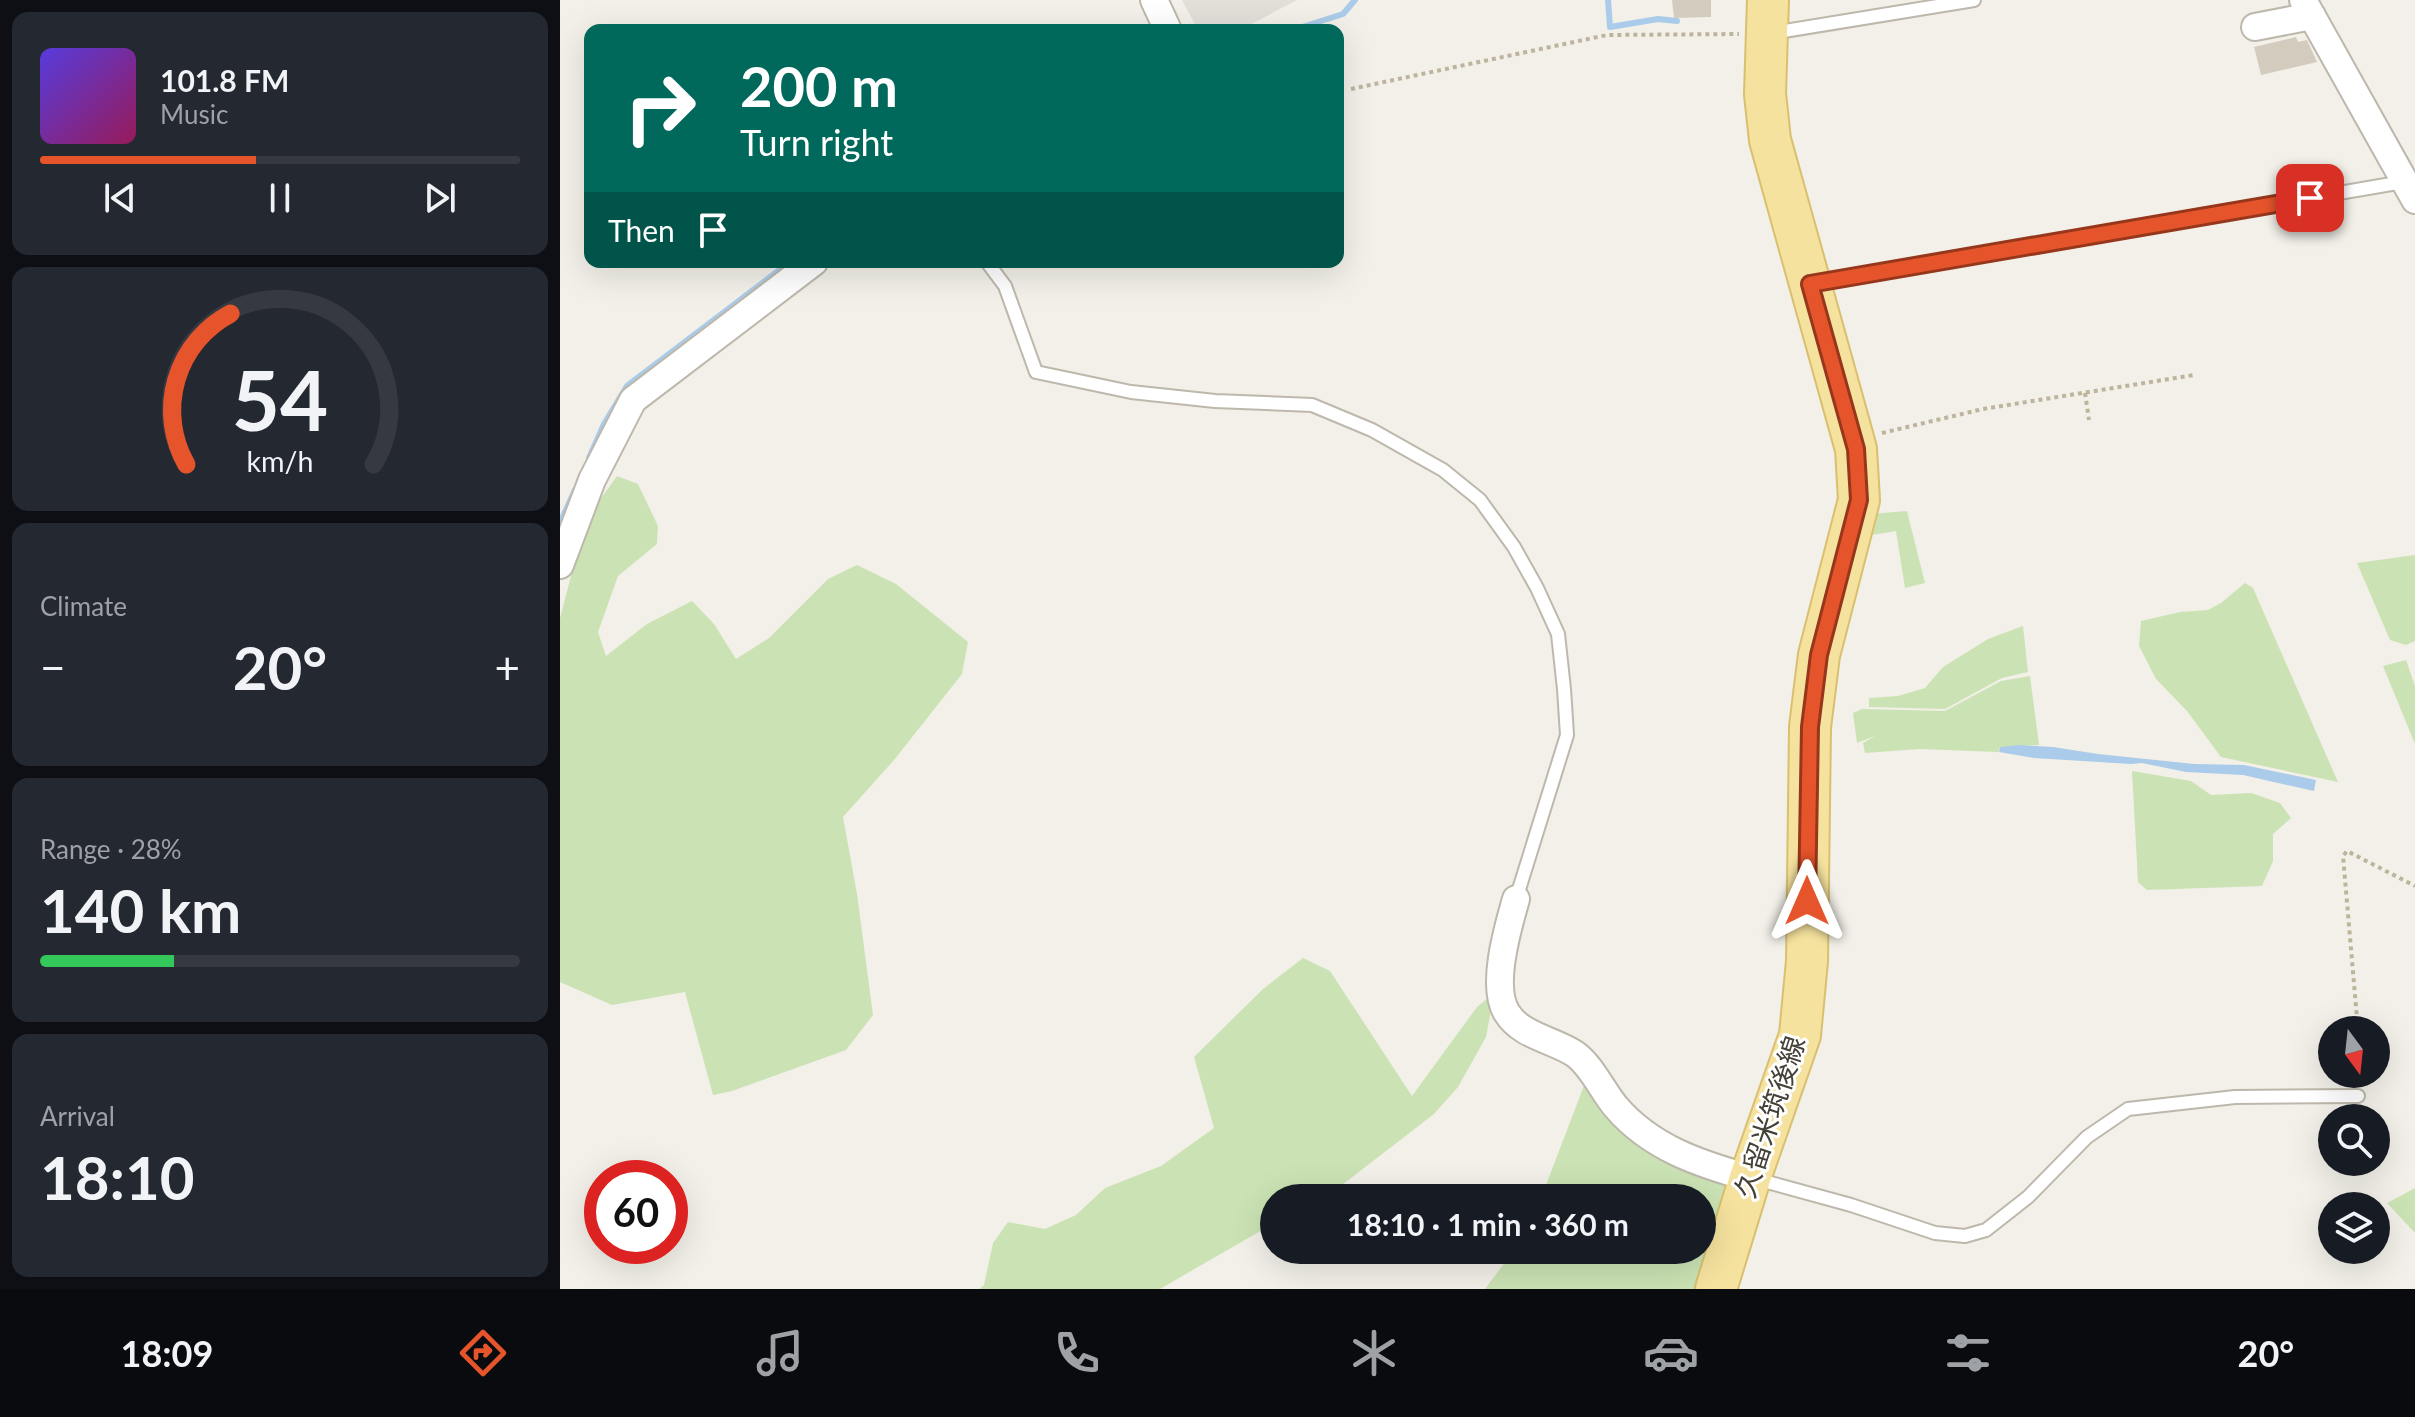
<!DOCTYPE html>
<html lang="en">
<head>
<meta charset="utf-8">
<style>
	body { margin:0; font-family:Lato,"Noto Sans JP",sans-serif; background:#242831; color:#f1f3f6; height:100vh; display:flex; flex-direction:column; font-size:30px; white-space:nowrap }
	* { box-sizing:border-box; margin:0 }
	p { font-size:26px; color:#9ea1a6 }
	.icon { flex:none; width:44px; height:44px; fill:none; stroke:currentColor; stroke-width:2; stroke-linecap:round; stroke-linejoin:round }
	.map { position:relative; flex:1; overflow:hidden }
	.drawer { display:flex; flex-direction:column; gap:12px; padding:12px; background:#0d0f14; width:560px }
	.drawer>* { flex:none }
	.hud { position:absolute; left:24px; top:24px; width:760px; height:244px; border-radius:16px; box-shadow:0 8px 32px #0002; background:#00695c; color:#fff; overflow:hidden }
	.needle { width:52px; rotate:165deg }
	.buttons { position:absolute; left:1758px; top:1016px; display:grid; gap:16px }
	.buttons a { display:grid; place-items:center; width:72px; height:72px; border-radius:50%; background:#171b24; box-shadow:0 8px 32px #0002; font-size:40px }
	.speed { position:absolute; left:24px; top:1160px; display:flex; gap:16px; font-size:40px; font-weight:700; text-align:center }
	.speed>* { display:grid; place-content:center; width:104px; height:104px; border-radius:50%; background:#171b24; box-shadow:0 8px 32px #0002; line-height:1 }
	.speed .limit { border:12px solid #d22; background:#fff; color:#111 }
	.pin { position:absolute; display:grid; place-items:center; width:68px; height:68px; color:#fff; margin:-34px; border-radius:16px; box-shadow:0 4px 12px #0006 }
	.me { position:absolute; width:88px; margin:-44px; rotate:0deg; stroke-linejoin:round; filter:drop-shadow(0 0 6px #0008) }
	.turn { display:flex; align-items:center; gap:28px; height:168px; padding:0 24px; font-size:36px }
	.turn .icon { width:104px; height:104px; stroke-width:2.5 }
	.turn b { display:block; font-size:56px; line-height:68px }
	.then { display:flex; align-items:center; height:76px; padding:0 24px; background:#0003; gap:16px; font-size:30px }
	.big { font-size:60px; font-weight:700; line-height:1.1 }
	.drawer .card { flex:1; display:flex; flex-direction:column; justify-content:center; gap:12px; min-width:0; padding:0 28px; border-radius:16px; background:#242831 }
	.drawer .dial { align-items:center; gap:0 }
	.dial svg { height:208px; overflow:visible; fill:none; stroke:#363941; stroke-width:7; stroke-linecap:round; text-anchor:middle }
	.dial text { fill:#f1f3f6; stroke:none }
	.song { display:flex; align-items:center; gap:24px }
	.cover { width:96px; height:96px; border-radius:12px; background:linear-gradient(135deg,hsl(250 70% 55%),hsl(330 70% 35%)) }
	.played { height:8px; border-radius:4px; background:linear-gradient(90deg,#e6542b 45%,#363941 45%) }
	.keys { display:flex; justify-content:space-around; direction:ltr }
	.heat { display:flex; justify-content:space-between; align-items:center; font-size:44px; direction:ltr }
	.charge { height:12px; border-radius:6px; background:linear-gradient(90deg,#34c759 28%,#363941 0) }
	.trip { position:absolute; left:700px; top:1184px; width:456px; height:80px; border-radius:40px; background:#171b24; box-shadow:0 8px 32px #0002; font-weight:700; line-height:80px; text-align:center }
	.menu { display:flex; height:128px; justify-content:space-around; align-items:center; background:#090b0e; color:#9ea1a6 }
	.menu .icon { width:56px; height:56px }
	.menu .selected { color:#e6542b }
	.menu b { font-size:36px; color:#f1f3f6 }
	main { display:flex; flex:1; min-height:0 }
	.map>svg:first-child { display:block }
	.industrial { fill:#e2dfd9 }
	.green { fill:#cbe3b4 }
	.water { fill:#aacbe9 }
	.lines { fill:none; stroke-linecap:round; stroke-linejoin:round }
	.stream { stroke:#aacbe9; stroke-width:6 }
	.building { fill:#d3ccbe }
	.service-casing { stroke:#bdb8ab; stroke-width:16 }
	.minor-casing { stroke:#bdb8ab; stroke-width:30 }
	.primary-casing { stroke:#d9c070; stroke-width:44 }
	.path { stroke:#bdb49e; stroke-width:4; stroke-dasharray:4 4; stroke-linecap:butt }
	.service { stroke:#fff; stroke-width:12 }
	.minor { stroke:#fff; stroke-width:26 }
	.primary { stroke:#f5e29e; stroke-width:40 }
	.route-casing { stroke:#96371c; stroke-width:20 }
	.route { stroke:#e6542b; stroke-width:14 }
	.labels { text-anchor:middle; stroke-width:6; stroke-linejoin:round; paint-order:stroke }
	.street-label { font-size:28px; fill:#454137; stroke:#fff }
</style>
</head>
<body>
<main>
<section class="drawer">
<div class="card">
<div class="song"><i class="cover"></i><div><b>101.8 FM</b><p>Music</p></div></div>
<div class="played"></div>
<div class="keys"><svg class="icon" aria-label="previous" viewBox="0 0 24 24"><path d="M18 5L8 12l10 7zM5 5v14"/></svg><svg class="icon" aria-label="pause" viewBox="0 0 24 24"><path d="M8 5v14M16 5v14"/></svg><svg class="icon" aria-label="next" viewBox="0 0 24 24"><path d="M6 5l10 7-10 7zM19 5v14"/></svg></div>
</div>
<div class="card dial"><svg viewBox="0 0 100 80">
<path d="M14 69A42 42 0 1 1 86 69"/>
<path d="M14 69A42 42 0 0 1 31 11" stroke="#e6542b"/>
<text x="50" y="56" font-size="32" font-weight="700">54</text>
<text x="50" y="72" font-size="11">km/h</text>
</svg></div>
<div class="card"><p>Climate</p>
<div class="heat"><a>−</a><b class="big">20°</b><a>+</a></div>
</div>
<div class="card"><p>Range · 28%</p><b class="big">140 km</b><div class="charge"></div></div>
<div class="card"><p>Arrival</p><b class="big">18:10</b></div>
</section>
<div class="map">
<svg width="1855" height="1289" viewBox="0 0 1855 1289">
	<rect width="100%" height="100%" fill="#f2f0e8"/>
	<polygon class="industrial" points="622,0 737,0 680,30 638,30"/>
	<g class="green">
		<polygon points="57,476 78,484 98,526 97,544 58,576 38,632 46,656 87,624 132,601 154,624 176,659 209,638 268,579 297,565 336,584 408,642 402,674 334,760 283,817 297,894 313,1015 286,1050 172,1091 153,1095 125,992 52,1005 0,982 0,618 26,519"/>
		<polygon points="1347,511 1365,583 1345,588 1336,531 1305,536 1310,514"/>
		<polygon points="1855,555 1855,641 1846,645 1830,640 1797,563"/>
		<polygon points="1685,583 1693,588 1778,782 1661,757 1627,711 1596,679 1579,646 1581,621 1620,612 1648,610 1661,603"/>
		<polygon points="1463,626 1468,672 1442,678 1385,709 1309,707 1309,698 1338,696 1365,688 1383,667 1428,639"/>
		<polygon points="1846,660 1855,686 1855,744 1823,666"/>
		<polygon points="1470,676 1479,745 1440,747 1438,752 1359,749 1305,753 1303,743 1315,736 1297,743 1293,713 1302,709 1385,711 1441,681"/>
		<polygon points="1572,771 1631,781 1651,795 1691,793 1720,803 1731,818 1713,834 1713,861 1702,886 1587,890 1578,882"/>
		<polygon points="743,958 770,971 852,1096 917,1007 928,998 932,1005 926,1037 898,1087 874,1114 782,1185 758,1198 714,1198 714,1223 600,1289 419,1289 424,1285 433,1243 448,1222 485,1229 516,1215 545,1188 601,1166 654,1128 634,1057 703,989"/>
		<polygon points="1025,1083 1057,1126 1113,1167 1175,1181 1142,1289 925,1289 954,1250 1142,1250 1142,1198 981,1198"/>
		<polygon points="1855,1188 1855,1233 1827,1203"/>
	</g>
	<polygon class="water" points="1459,745 1493,747 1538,754 1634,764 1684,765 1756,780 1754,791 1683,775 1626,772 1582,763 1571,764 1474,758 1439,752 1440,747"/>
	<g class="lines">
		<g class="stream">
			<polyline points="1048,0 1050,27 1098,19 1117,21"/>
			<polyline points="733,30 783,14 795,0"/>
			<polyline points="29,458 44,424 67,386 230,262"/>
			<polyline points="0,523 15,490"/>
		</g>
	</g>
	<g class="building">
		<polygon points="1112,0 1151,0 1151,17 1114,18"/>
		<polygon points="1736,37 1738,42 1747,40 1757,62 1701,75 1694,47"/>
	</g>
	<g class="lines">
		<defs>
			<g id="service">
				<polyline points="1212,33 1414,0"/>
				<polyline points="427,262 445,286 476,372 571,392 655,401 752,405 812,430 883,470 920,500 954,547 977,588 998,634 1004,689 1007,735 956,899"/>
				<polyline points="1255,283 1843,182"/>
				<polyline points="1196,1179 1291,1205 1375,1233 1405,1236 1426,1230 1468,1197 1527,1137 1568,1109 1675,1097 1798,1096"/>
			</g>
			<g id="minor">
				<polyline points="594,0 608,30"/>
				<polyline points="1743,0 1855,200"/>
				<polyline points="1695,27 1752,16"/>
				<polyline points="0,565 32,480 73,400 254,262"/>
				<path d="M956,899C948,927 930,987 947,1013C961,1036 994,1040 1015,1054C1032,1066 1043,1092 1056,1107C1091,1148 1140,1164 1190,1178"/>
			</g>
			<polyline id="primary" points="1156,1289 1190,1178 1240,1035 1247,961 1250,727 1259,655 1299,500 1296,449 1210,140 1205,94 1208,0"/>
		</defs>
		<use href="#service" class="service-casing"/>
		<use href="#minor" class="minor-casing"/>
		<use href="#primary" class="primary-casing"/>
		<g class="path">
			<polyline points="791,89 1047,35 1179,34"/>
			<polyline points="1525,393 1529,420"/>
			<polyline points="1322,433 1423,409 1634,375"/>
			<polyline points="1798,1030 1783,856 1787,851 1855,886"/>
		</g>
		<use href="#service" class="service"/>
		<use href="#minor" class="minor"/>
		<use href="#primary" class="primary"/>
	</g>
	<g class="lines">
		<defs>
			<polyline id="route" points="1247,901 1250,727 1259,655 1299,500 1296,449 1250,284 1750,198"/>
		</defs>
		<use href="#route" class="route-casing"/>
		<use href="#route" class="route"/>
	</g>
	<g class="labels">
		<g class="street-label">
			<text transform="translate(1210 1117) rotate(-72)" y="10">久留米筑後線</text>
		</g>
	</g>
</svg>
<div class="buttons">
<a><svg class="needle" viewBox="-14 -14 28 28"><path d="M0-13l5 13h-10z" fill="#e53935"/><path d="M0 13l5-13h-10z" fill="#9ea1a6"/></svg></a>
<a><svg class="icon" aria-label="search" viewBox="0 0 24 24"><circle cx="10" cy="10" r="6"/><path d="M15 15l6 6"/></svg></a>
<a><svg class="icon" aria-label="layers" viewBox="0 0 24 24"><path d="M12 4l9 5-9 5-9-5zM3 14l9 5 9-5"/></svg></a>
</div>
<div class="speed"><div class="limit">60</div></div>
<div class="pin" style="left:1750px;top:198px;background:#d93025"><svg class="icon" aria-label="arrive" viewBox="0 0 24 24"><path d="M6 21V4h12l-3 4 3 4H6"/></svg></div>
<svg class="me" style="left:1247px;top:901px" viewBox="-20 -20 40 40"><path d="M0-17L14 15 0 8-14 15z" fill="#e6542b" stroke="#fff" stroke-width="4"/></svg>
<div class="trip">18:10 · 1 min · 360 m</div>
<div class="hud">
<div class="turn"><svg class="icon" aria-label="right" viewBox="0 0 24 24"><path d="M7 20v-9h11M14 6l5 5-5 5"/></svg><div><b>200 m</b>Turn right</div></div>
<div class="then">Then<svg class="icon" aria-label="arrive" viewBox="0 0 24 24"><path d="M6 21V4h12l-3 4 3 4H6"/></svg></div>
</div>
</div>
</main>
<nav class="menu">
<b>18:09</b>
<svg class="icon selected" aria-label="directions" viewBox="0 0 24 24"><path d="M12 3l9 9-9 9-9-9zM9 14v-3h6M13 9l2 2-2 2"/></svg>
<svg class="icon" aria-label="music" viewBox="0 0 24 24"><path d="M9 18V5l10-2v13"/><circle cx="6" cy="18" r="3"/><circle cx="16" cy="16" r="3"/></svg>
<svg class="icon" aria-label="phone" viewBox="0 0 24 24"><path d="M5 4h4l2 5-3 2q2 4 5 5l2-3 5 2v4C11 20 4 13 5 4z"/></svg>
<svg class="icon" aria-label="climate" viewBox="0 0 24 24"><path d="M12 3v18M4 7l16 10M4 17L20 7"/></svg>
<svg class="icon" aria-label="car" viewBox="0 0 24 24"><path d="M5 17H2v-5l4-1 3-4h7l3 4 3 1v5h-3M9 17h6M6 11h13"/><circle cx="7" cy="17" r="2"/><circle cx="17" cy="17" r="2"/></svg>
<svg class="icon" aria-label="filters" viewBox="0 0 24 24"><path d="M4 7h16M4 17h16"/><circle cx="9" cy="7" r="2"/><circle cx="15" cy="17" r="2"/></svg>
<b>20°</b>
</nav>
</body>
</html>
